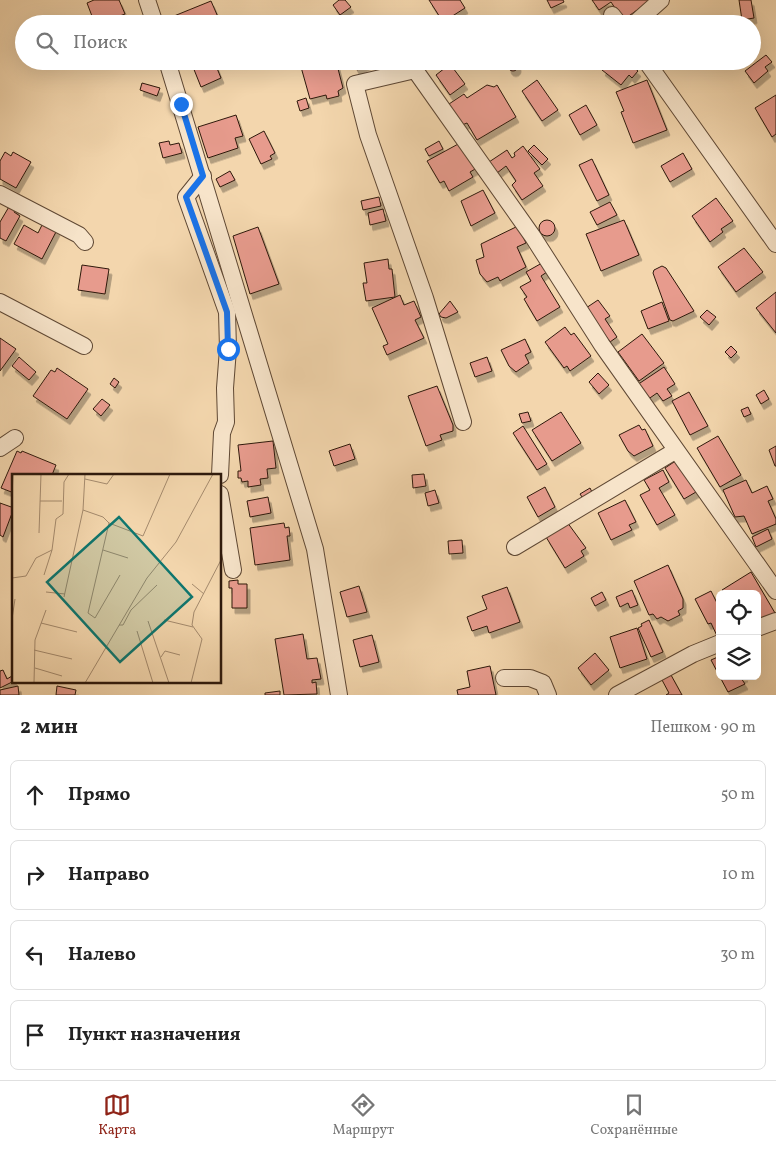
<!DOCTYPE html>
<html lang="ru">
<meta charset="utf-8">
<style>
body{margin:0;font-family:Vollkorn,serif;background:#f6f6f6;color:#222}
.controls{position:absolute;right:15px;bottom:15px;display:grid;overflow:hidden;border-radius:8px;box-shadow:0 5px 20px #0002}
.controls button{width:45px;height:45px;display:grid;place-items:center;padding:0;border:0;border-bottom:1px solid #e0e0e0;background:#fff;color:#222;font:25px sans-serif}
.stop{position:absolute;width:15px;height:15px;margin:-11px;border:4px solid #1a73e8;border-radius:50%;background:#fff}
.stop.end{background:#1a73e8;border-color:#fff;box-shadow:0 1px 5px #0008}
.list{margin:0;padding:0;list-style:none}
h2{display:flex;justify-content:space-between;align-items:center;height:65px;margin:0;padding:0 20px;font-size:21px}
h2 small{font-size:16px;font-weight:400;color:#767676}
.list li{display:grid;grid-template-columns:32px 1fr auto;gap:15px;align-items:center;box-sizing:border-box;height:70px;margin:0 10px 10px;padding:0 10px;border:1px solid #e0e0e0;border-radius:8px}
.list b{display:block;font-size:19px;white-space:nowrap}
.list em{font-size:16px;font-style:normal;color:#767676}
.icon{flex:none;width:28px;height:28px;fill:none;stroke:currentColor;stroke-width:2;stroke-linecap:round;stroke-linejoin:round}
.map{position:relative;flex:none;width:776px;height:695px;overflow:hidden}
.search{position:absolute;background:#fff;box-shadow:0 5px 20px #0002;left:15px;right:15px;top:15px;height:55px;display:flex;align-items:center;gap:12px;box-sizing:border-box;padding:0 18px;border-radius:28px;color:#767676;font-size:19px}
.sheet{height:385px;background:#fff}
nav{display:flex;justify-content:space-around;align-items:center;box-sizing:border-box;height:70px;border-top:1px solid #e0e0e0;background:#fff;font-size:14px;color:#767676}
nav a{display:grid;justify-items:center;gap:2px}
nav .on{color:#8f2418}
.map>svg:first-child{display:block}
</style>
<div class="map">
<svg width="776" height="695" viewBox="0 0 776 695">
<defs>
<filter id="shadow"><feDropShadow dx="3" dy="5.5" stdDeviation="0" flood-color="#0004"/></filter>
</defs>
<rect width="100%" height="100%" fill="#f3d6ad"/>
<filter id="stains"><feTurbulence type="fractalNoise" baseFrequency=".004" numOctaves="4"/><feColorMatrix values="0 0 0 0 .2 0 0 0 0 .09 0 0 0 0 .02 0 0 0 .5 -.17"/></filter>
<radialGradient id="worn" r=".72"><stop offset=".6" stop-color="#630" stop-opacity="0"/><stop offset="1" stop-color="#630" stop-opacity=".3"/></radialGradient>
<g fill="#e79b8d" stroke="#2e190c" filter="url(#shadow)">
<path d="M94,0h25l6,14 -8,3 3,7h-25l-8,-21z"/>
<path d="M339,0h6l6,7 -11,8 -7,-10z"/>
<path d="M429,0h31l5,8 -22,14z"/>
<path d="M547,0h16l1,2 -13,6z"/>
<path d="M592,0h57l1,1 -27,19 -12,-18 -12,8z"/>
<path d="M739,0h12l3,18 -12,2z"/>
<path d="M211,1l7,16 -9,4 1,3h-32l-4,-8z"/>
<path d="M766,55l6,7 -7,5 3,4 -14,12 -9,-12z"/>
<circle cx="513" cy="66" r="5"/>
<path d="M207,61h7l7,17 -20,9 -8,-20z"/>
<path d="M321,61h15l7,27 -5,3 1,5 -12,3 -1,-4 -16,4 -9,-32z"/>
<path d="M352,61h21l-16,9z"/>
<path d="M609,61h17l12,10 -6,7 -3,-3 -8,10 -19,-15z"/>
<path d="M450,64l15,20 -15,11 -14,-20z"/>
<path d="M537,80l21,30 -16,11 -20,-30z"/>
<path d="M647,80l20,50 -34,13 -12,-31 3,-1 -8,-19z"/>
<path d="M142,83l18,5 -3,8 -17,-6z"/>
<path d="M487,85l7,2 3,-2 19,32 -39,23 -10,-17 -5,2 -13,-21 15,-10 3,4z"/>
<path d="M776,95v39l-4,3 -17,-29z"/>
<path d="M306,98l3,10 -9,3 -3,-10z"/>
<path d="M586,105l11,20 -17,10 -11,-20z"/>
<path d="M236,115l7,21 -8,2 3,10 -30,10 -10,-31z"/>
<path d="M264,131l11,22 -5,3 2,3 -11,5 -12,-25z"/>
<path d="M169,141l1,4 9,-2 3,10 -19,5 -4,-15z"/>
<path d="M439,141l4,8 -14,7 -4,-7z"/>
<path d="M460,143l17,25 -7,4 3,5 -24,14 -5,-10 -4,2 -13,-22z"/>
<path d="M534,145l14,14 -6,6 -14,-14z"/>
<path d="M523,146l17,23 -6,4 9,13 -21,14 -10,-15 4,-4 -10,-15 -9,7 -8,-11 18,-12 5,8 3,-2 -1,-3z"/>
<path d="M5,152l6,4 2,-4 18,10 -15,26 -16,-9v-18z"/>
<path d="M683,153l9,16 -22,13 -9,-16z"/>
<path d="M592,159l17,36 -12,6 -18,-36z"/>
<path d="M230,171l5,9 -15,7 -4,-8z"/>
<path d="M483,190l12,23 -24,13 -10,-25z"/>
<path d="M379,197l2,9 -18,4 -2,-9z"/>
<path d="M716,198l17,23 -12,8 2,3 -13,10 -18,-26z"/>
<path d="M610,202l7,13 -20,10 -7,-13z"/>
<path d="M10,205l6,3 -2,4 6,4 -14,25 -6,-3v-16z"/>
<path d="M383,209l3,12 -16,4 -2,-12z"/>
<path d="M624,220l15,35 -38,16 -15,-37z"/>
<circle cx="547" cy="228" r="8"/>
<path d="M43,223l14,7 -15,29 -28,-15 10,-19 14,8z"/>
<path d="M518,226l8,17 -9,4 9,20 -26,14 -2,-4 -11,5 -7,-8 -4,-14 8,-3 -3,-13z"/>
<path d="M258,227l21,57 -29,10 -17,-58z"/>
<path d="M744,248l19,24 -27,20 -18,-25z"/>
<path d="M388,259l1,10h3l3,28 -29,4 -3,-18h4l-3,-20z"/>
<path d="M542,263l5,9 -6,4 19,31 -23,14 -13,-22 3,-2 -7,-10 11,-6 -5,-9z"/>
<path d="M82,265l27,4 -4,25 -27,-4z"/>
<path d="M662,266l4,2 28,43 -21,10 -3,-1 -17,-47 1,-3z"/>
<path d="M776,292v41l-20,-25z"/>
<path d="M400,295l4,10 10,-4 7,16 -6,3 9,18 -37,17 -4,-9 5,-2 -16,-36z"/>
<path d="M598,300l12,16 -5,3 12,18 -7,5 -24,-34z"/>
<path d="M450,301l8,11 -12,6 -5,-1 -2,-3z"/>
<path d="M662,302l7,19 -21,8 -7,-18z"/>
<path d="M707,310l9,7 -7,8 -9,-8z"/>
<path d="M565,327l6,8 3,-2 17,23 -21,15 -3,-5 -3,2 -19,-26z"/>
<path d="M642,334l22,29 -25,18 -21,-29z"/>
<path d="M0,338l16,11 -16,22z"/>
<path d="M525,339l6,13 -6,3 4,8 -13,9 -7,-6 -8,-16z"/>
<path d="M731,346l6,6 -6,6 -6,-6z"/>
<path d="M19,357l17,15 -7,8 -17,-14z"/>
<path d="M487,357l5,14 -17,6 -5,-14z"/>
<path d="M664,367l11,17 -8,5 5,7 -9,5 -6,-8 -10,7 -10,-15z"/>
<path d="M57,368l31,21 -21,30 -34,-23 18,-26 4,2z"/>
<path d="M598,373l11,12 -10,9 -10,-12z"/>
<path d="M114,378l5,4 -4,6 -5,-4z"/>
<path d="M437,386l16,39v6l-13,4 2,5 -16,6 -18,-50z"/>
<path d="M764,390l5,9 -8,5 -5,-9z"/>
<path d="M689,392l19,34 -18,9 -18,-34z"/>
<path d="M102,399l8,6 -9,11 -8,-7z"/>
<path d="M748,407l3,7 -7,3 -3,-7z"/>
<path d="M528,412l3,9 -9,2 -3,-9z"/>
<path d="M561,412l20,31 -29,18 -20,-31z"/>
<path d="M639,425l3,5 3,-1 8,17 -19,10 -6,-5 -9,-16z"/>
<path d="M523,426l24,38 -10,6 -24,-37z"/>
<path d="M718,436l23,39 -21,12 -23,-39z"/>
<path d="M273,441l3,27 -9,1 1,9 -8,1 1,6 -13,2v-6l-6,1 -1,-4h-3v-7h3l-3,-26z"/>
<path d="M350,444l5,15 -21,7 -5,-15z"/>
<path d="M776,446v20h-1l-6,-16z"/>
<path d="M17,451l4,2 1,-2 34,14 -4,10h-38v18l-13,-5z"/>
<path d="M677,460l19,32 -12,7 -19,-31z"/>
<path d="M663,470l6,12 -10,6 16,27 -18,10 -17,-30 10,-5 -6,-10z"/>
<path d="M424,474l2,12 -13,2 -1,-13z"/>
<path d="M746,480l6,13 15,-7 6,13 -5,2 8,18v5l-24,10 -8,-18 -9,1 -12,-27z"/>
<path d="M545,487l10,20 -17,10 -11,-20z"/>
<path d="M590,488l3,6 -9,6 -4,-6z"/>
<path d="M435,490l4,13 -11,3 -3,-13z"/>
<path d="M268,497l3,16 -21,4 -3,-16z"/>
<path d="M625,500l11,22 -7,3 3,5 -21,10 -13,-27z"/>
<path d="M0,503l14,5 -11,29 -3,-2z"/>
<path d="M567,522l19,26 -5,3 3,5 -19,12 -19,-31z"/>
<path d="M284,523l1,5 4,-1 1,9h-3l3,24 -35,5 -5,-37z"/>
<path d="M768,529l4,10 -16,8 -4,-10z"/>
<path d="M462,540l1,13 -14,1 -1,-13z"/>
<path d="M668,565l15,34v9l-5,3 2,4 -12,6 -7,-4 -4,2 -4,-5 -4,1 -15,-34z"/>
<path d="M751,572l24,41 -18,11v-30h-32l-3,-4z"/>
<path d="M238,580v4h9v24h-15v-20h-3v-7z"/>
<path d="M359,586l8,26 -20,5 -7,-25z"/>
<path d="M507,587l13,35 -31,11 -2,-7 -15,5 -5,-14 20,-8 -5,-13z"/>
<path d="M632,590l6,15 -8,3 -2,-5 -8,4 -4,-10z"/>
<path d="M711,591l9,18 -2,29 -7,-15 -3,1 -13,-25z"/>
<path d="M602,592l4,8 -11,6 -4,-8z"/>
<path d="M649,620l14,32 -12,5 -13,-29 4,-2 -1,-2z"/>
<path d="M637,628l10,31 -27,9 -10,-31z"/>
<path d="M303,634l4,25 10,-1 4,21 -9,1v3l4,-1 1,12 -33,1 -9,-56z"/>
<path d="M372,635l7,27 -19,5 -7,-27z"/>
<path d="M595,653l14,17 -18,15 -13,-17z"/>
<path d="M720,656v20h25l-4,2 4,6 -17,8 -17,-32z"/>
<path d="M490,666l6,29h-38l-1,-5 13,-3 -3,-16z"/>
<path d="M3,670l4,9 5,-3 2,5 -14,7v-17z"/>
<path d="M671,675l11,20h-16l3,-2 -7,-13z"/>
<path d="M18,686l1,9h-19v-5z"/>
<path d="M57,686l19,4 -1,5h-19z"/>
<path d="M280,691v4h-15v-2z"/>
</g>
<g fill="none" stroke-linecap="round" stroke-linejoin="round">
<g stroke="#5f4834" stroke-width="18">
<g id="street">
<path d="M147,0l8,24"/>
<path d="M612,15l7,9"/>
<path d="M634,24l27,-24"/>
<path d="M167,61l148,488 24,146"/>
<path d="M646,61l130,183"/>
<path d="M203,176l-17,21 41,115 1,37 -3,39 1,34 -4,11 -2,42"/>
<path d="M0,194l79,41 6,7"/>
<path d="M0,302l84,44"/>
<path d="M463,422l-38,-124 -57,-163 -13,-51 60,-14 118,167 69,108 174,246"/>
<path d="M0,448l15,-10"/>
<path d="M220,494l13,76"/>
<path d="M515,547l160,-96"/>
<path d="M757,628l19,-7"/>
<path d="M504,678h26l13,5 5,12"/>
<path d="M617,695l76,-41 27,-11"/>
</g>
</g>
<use href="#street" stroke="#f7e4ca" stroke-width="16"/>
</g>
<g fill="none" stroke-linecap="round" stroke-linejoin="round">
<path stroke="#1a73e8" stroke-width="6" d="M181,104l22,72 -17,21 41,115 1,37"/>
</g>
<g transform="translate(12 474)">
<rect width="209" height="209" fill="#f3d6ad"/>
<path fill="none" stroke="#a48a6d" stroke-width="1" d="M73,5l22,5 7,-10M0,23l1,-23M28,27h22M71,36l20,7 6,6 -21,90 7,5 25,-43M97,49l34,13 27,-62M27,59l2,-59M91,76l25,8M32,101l8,-25M0,104l14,-2 10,-18 16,-8 4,-31 7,-5 1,-32 5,-8M180,110l12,10M34,118l19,2M52,123l19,-87 2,-36M0,145l3,-20M152,146l29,7M136,147l21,62M29,149l36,9M107,151h4l8,-15 26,-25M125,157l16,52M0,172v23M22,176l38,9M149,183l4,-6 15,4M23,194l27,8M22,209l1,-43 11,-30M73,209l62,-105 29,-36 37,-68M179,209l11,-44 -10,-14 2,-13 27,-52"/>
<path fill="#0f766e" fill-opacity="0.15" stroke="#0f766e" stroke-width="2.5" d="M107,43l73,80 -72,65 -73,-80z"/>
<rect width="209" height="209" fill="none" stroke="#2e190c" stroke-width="2.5"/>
</g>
<rect width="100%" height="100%" filter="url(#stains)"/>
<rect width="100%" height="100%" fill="url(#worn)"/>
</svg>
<div class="controls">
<button><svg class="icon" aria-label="locate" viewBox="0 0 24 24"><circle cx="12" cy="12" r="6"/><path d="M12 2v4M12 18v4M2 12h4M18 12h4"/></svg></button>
<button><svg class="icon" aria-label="layers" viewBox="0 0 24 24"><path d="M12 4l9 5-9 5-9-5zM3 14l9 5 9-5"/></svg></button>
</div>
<div class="stop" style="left:228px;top:349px"></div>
<div class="stop end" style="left:181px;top:104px"></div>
<div class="search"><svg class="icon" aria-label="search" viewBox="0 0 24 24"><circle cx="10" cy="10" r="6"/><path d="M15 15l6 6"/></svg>Поиск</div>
</div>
<section class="sheet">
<h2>2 мин<small>Пешком · 90 m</small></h2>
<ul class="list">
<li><svg class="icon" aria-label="ahead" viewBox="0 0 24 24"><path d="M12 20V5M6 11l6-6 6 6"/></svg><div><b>Прямо</b></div><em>50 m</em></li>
<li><svg class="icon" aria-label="right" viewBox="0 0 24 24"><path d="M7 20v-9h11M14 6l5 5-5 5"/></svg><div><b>Направо</b></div><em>10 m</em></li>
<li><svg class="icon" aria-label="left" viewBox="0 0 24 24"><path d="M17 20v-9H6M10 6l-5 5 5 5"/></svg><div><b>Налево</b></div><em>30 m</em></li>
<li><svg class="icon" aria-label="arrive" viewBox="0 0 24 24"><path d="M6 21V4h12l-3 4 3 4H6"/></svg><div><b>Пункт назначения</b></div></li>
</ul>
</section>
<nav>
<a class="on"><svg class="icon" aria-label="map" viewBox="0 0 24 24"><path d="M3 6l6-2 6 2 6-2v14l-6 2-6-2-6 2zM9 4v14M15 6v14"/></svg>Карта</a>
<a><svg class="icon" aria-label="directions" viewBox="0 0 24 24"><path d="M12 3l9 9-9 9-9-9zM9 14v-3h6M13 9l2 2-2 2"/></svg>Маршрут</a>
<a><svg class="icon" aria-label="saved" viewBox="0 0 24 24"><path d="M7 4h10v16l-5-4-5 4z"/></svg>Сохранённые</a>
</nav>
